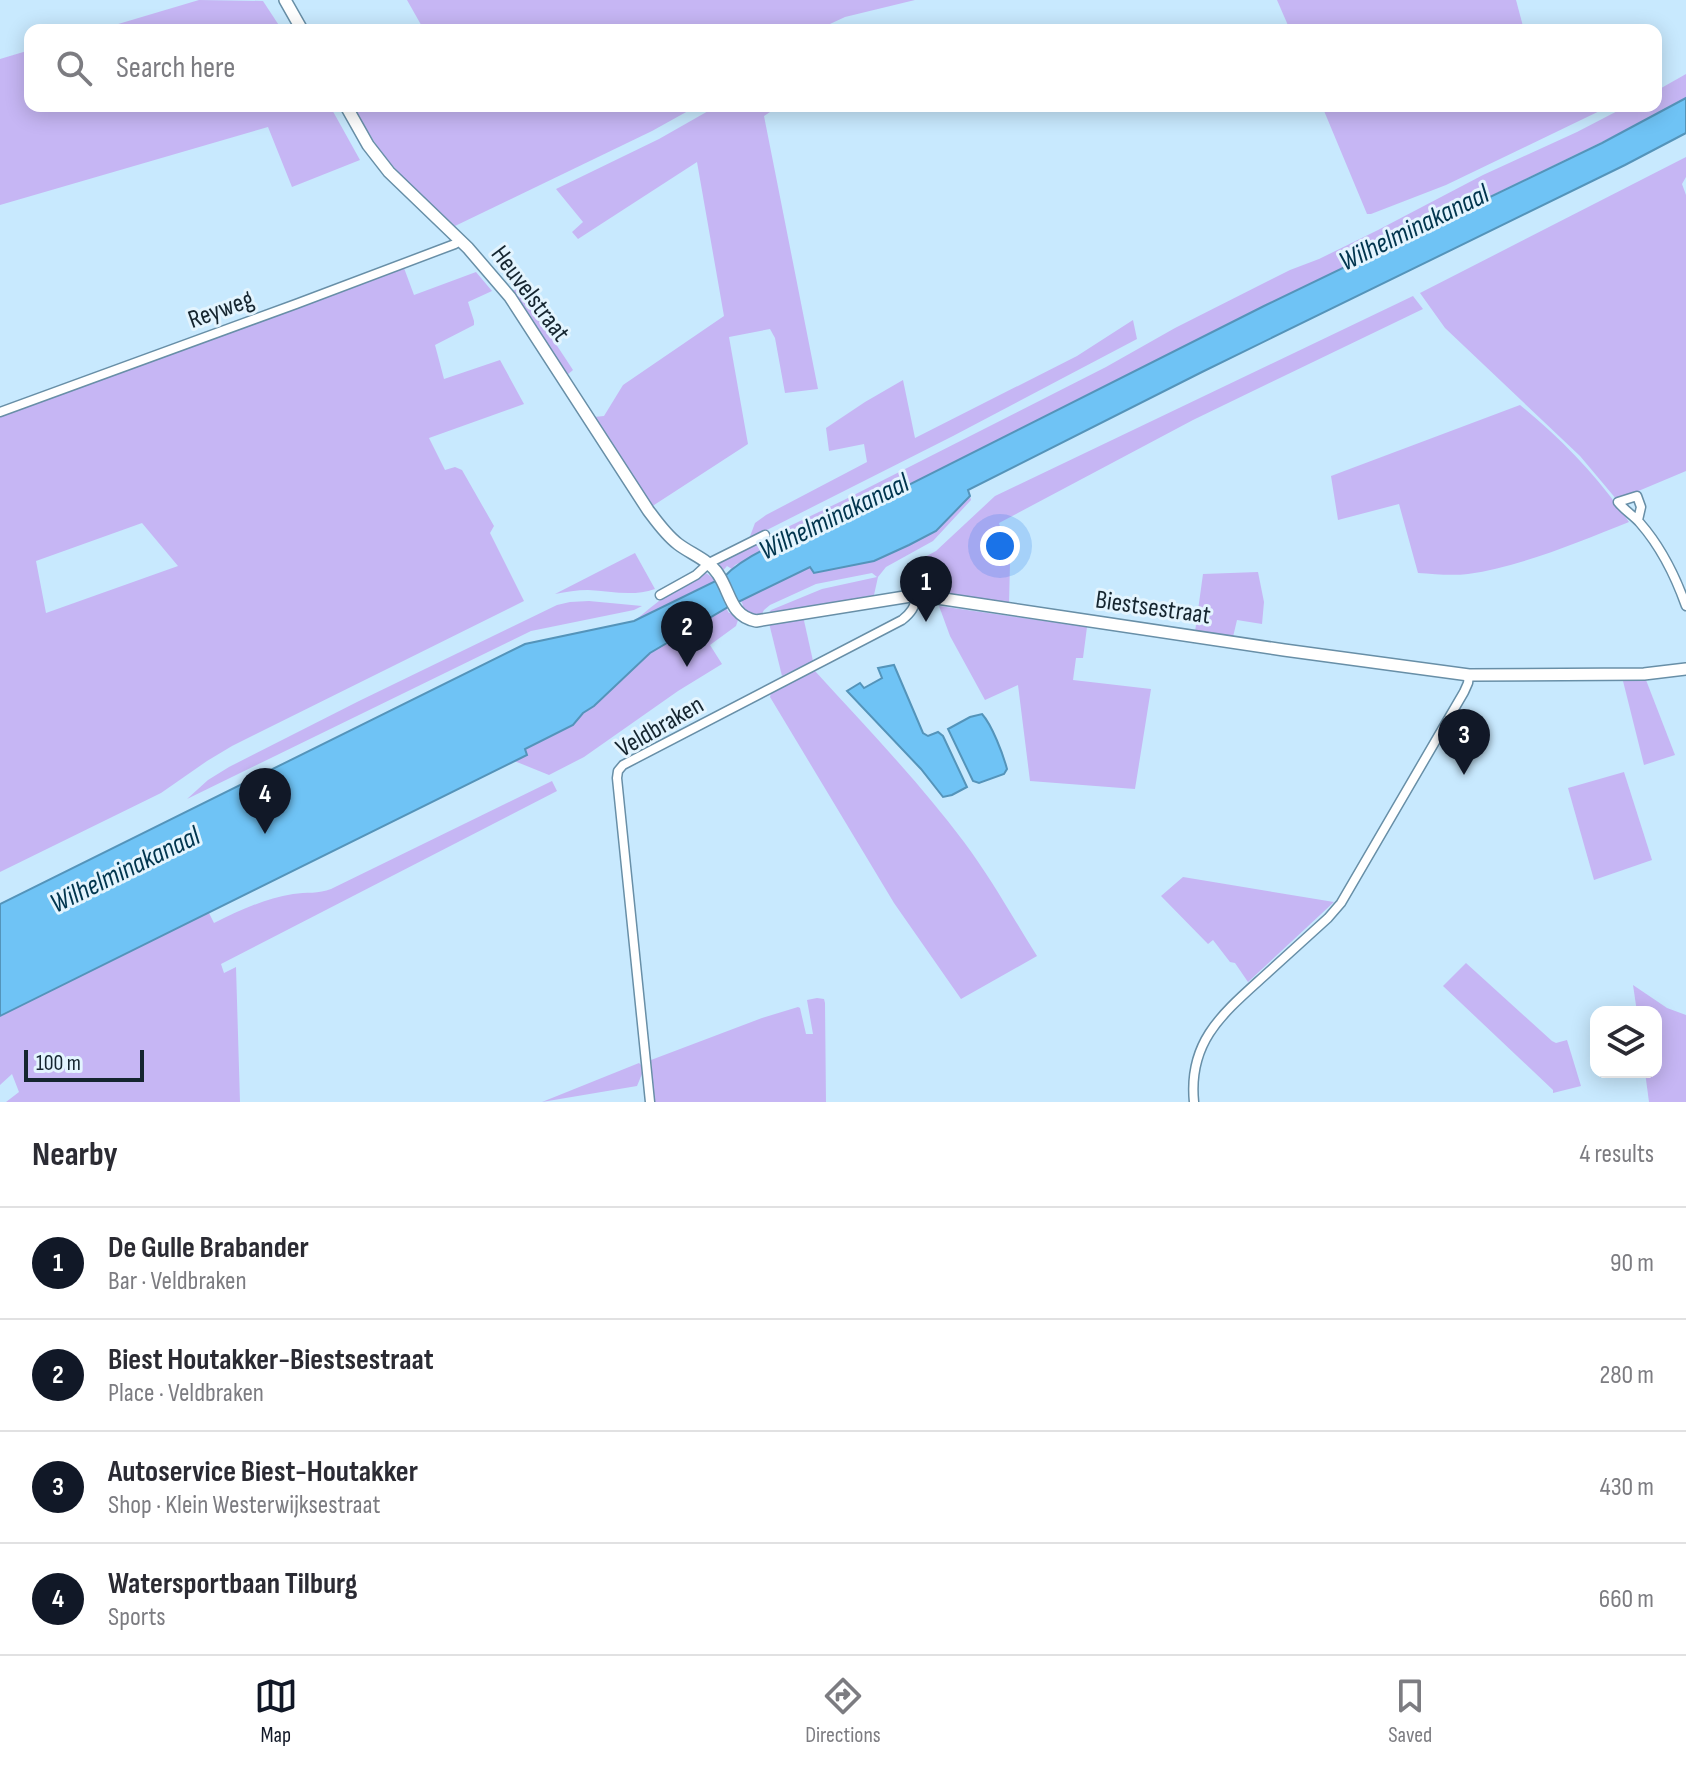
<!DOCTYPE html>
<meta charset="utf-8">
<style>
body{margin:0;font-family:"Sofia Sans Condensed",sans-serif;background:#f7f7f7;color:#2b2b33}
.controls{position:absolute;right:24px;bottom:24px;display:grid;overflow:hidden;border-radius:16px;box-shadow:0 4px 20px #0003}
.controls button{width:72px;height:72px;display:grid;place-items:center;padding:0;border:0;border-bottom:2px solid #e1e1e2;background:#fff;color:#2b2b33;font:40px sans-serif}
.scale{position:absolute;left:24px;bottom:20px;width:120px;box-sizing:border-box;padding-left:8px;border:4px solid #15252f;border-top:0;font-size:22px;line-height:28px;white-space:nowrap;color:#15252f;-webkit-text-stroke:6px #e3f4fe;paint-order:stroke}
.you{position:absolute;left:1000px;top:546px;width:28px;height:28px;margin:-20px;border:6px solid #fff;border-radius:50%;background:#1a73e8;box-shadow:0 0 0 12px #1a73e833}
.badge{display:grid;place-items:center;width:52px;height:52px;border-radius:50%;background:#111827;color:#fff;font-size:26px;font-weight:700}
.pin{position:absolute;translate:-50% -66px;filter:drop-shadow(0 2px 4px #0008)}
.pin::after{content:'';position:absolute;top:42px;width:28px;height:24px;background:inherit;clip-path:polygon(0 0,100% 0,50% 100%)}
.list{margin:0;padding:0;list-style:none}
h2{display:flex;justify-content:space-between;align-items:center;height:104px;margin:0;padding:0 32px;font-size:34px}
h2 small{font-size:26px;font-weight:400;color:#7c7c81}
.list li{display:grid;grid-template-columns:52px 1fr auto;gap:24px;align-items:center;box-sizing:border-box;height:112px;padding:0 32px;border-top:2px solid #e1e1e2}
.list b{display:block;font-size:30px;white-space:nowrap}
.list p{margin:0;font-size:26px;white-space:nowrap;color:#7c7c81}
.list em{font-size:26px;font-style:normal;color:#7c7c81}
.icon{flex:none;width:44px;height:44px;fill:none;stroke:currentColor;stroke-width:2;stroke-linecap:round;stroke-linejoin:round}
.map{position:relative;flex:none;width:1686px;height:1102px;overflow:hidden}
.search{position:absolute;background:#fff;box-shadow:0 4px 20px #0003;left:24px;right:24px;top:24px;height:88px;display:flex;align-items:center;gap:20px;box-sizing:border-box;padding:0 28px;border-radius:16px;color:#7c7c81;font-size:30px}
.sheet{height:552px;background:#fff}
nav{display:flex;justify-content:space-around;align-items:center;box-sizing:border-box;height:112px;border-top:2px solid #e1e1e2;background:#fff;font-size:22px;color:#7c7c81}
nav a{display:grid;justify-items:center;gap:4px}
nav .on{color:#111827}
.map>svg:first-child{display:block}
</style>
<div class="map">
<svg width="1686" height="1102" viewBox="0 0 1686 1102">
<rect width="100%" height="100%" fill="#c8e9fe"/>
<g fill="#c6b6f4" fill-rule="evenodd">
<path d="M199,0l64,1 19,29h-184z"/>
<path d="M407,0h508l-70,17 -28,13h-393z"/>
<path d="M1277,0h239l8,30h-234z"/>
<path d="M30,50v56h300l30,54 -68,27 -24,-60 -268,78v-146z"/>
<path d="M1686,74v24l-37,21 -385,187 -425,214 -32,9 -72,36 -3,4 -5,-3 -6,7 -2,-4 1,-7 9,-7 115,-55 262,-133 69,-39 115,-58 29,-11 59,-29 105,-55 94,-43 50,-26h29v-15z"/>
<path d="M352,106h345l-45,25 -197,95 -41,-37 -32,-35z"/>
<path d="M717,106h62l-15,10 54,273 -33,4 -10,-55 -5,-9 -41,8 19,107 -97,63 -57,-90 10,-1 19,-31 101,-69 -27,-154 -119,77 -6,-7 11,-10 -27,-33 103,-50z"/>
<path d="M1322,106h224l2,6 13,-6h49l-164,79 -75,29h-4z"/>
<path d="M1686,157v20l-4,7 4,11v276l-69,29 -37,-44 -135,-128 -25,-35z"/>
<path d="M404,268l10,27 62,-23 16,19 -24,11 6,19v4l-39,20 9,34 56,-19 24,44 -95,34 16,32 10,-3 7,3 32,56 -4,7 34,68 -292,145 -25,15 -46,32 -161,79v-456zM142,523l36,43 -132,47 -10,-52z"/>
<path d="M517,289l4,2 52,79 -6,5 -55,-84z"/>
<path d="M1413,296l10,13 -230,111 -194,103 11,40 -1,41 -81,-11 -7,-34 15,-8 59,-55z"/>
<path d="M1133,320l4,19 -184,97 -204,103 6,-16 11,-8 101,-53 -3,-18 -35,7 -3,-23 39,-26 38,-22 12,58 162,-82z"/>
<path d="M1520,405c42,34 78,72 109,117 -50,20 -107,44 -161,52 -16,2 -34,0 -50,-1l-19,-69 -61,16 -7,-44z"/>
<path d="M970,496l1,4 -38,41 -47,26 -8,10 -4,18 -106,19 3,-4 51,-21 55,-12 -5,-4 -56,11 -46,21 -6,5 -4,7h-8l-13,-9 4,-3 -2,-4 69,-35 4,7 60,-12 35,-16 27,-14z"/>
<path d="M635,553l20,36c-23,8 -44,2 -67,1 -11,0 -22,2 -33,4z"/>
<path d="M1258,572l6,30 -2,22 -25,-4 -4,17 -38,-5 8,-58z"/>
<path d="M706,573l11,8 -83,40c22,-17 45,-39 72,-48z"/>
<path d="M589,601l53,5 -8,4 -103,21 -344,168 21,-19 21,-13 130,-66 198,-96 13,-3z"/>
<path d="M939,606l148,21 -4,31h-7l-3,22 78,9 -16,100 -105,-8 -12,-96 -33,15 -35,-64z"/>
<path d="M726,608l3,5 4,-1 5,8 -2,6 -26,19 12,19 -44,27 -94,66 -35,18 -42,-17 66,-33 10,-12 11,-7 56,-54z"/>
<path d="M803,616l10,45 -31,15 -13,-53z"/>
<path d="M815,671c51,56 104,111 149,171 27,36 49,76 73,114l-76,43 -67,-96 -124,-206 1,-4z"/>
<path d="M1646,680l29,75 -31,10 -21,-84z"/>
<path d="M1624,772l28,88 -58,20 -26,-92z"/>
<path d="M552,781l5,10 -336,173 3,9 12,-6 4,135h-234l13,-10 -7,-18 -12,11v-72l208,-102 6,12c26,-13 50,-24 79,-29 13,-2 26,0 38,-5z"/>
<path d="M1183,877l151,25 -86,80 -13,-19 -5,-1 -17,-22 -5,4 -47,-48z"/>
<path d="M1466,963l86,78 4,2 11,-3 14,46 -28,7v-3l-110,-104z"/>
<path d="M1633,985l34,23 19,7v87h-37l-4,-30h11v-60h-19z"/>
<path d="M817,998l7,1 1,4 1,99h-172l-3,-42 111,-42 36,-11 2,1 6,26h7l-6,-34z"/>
<path d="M639,1063l2,2 1,9 -5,12 -95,16z"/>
</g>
<g fill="#6fc3f5" stroke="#5494ba" stroke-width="2">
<path d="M1686,98v35l-61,32 -423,207 -234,118 2,6 -34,35 -27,14 -35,16 -60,12 -4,-6 -80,39 -80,47 -56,53 -11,7 -10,12 -48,24 2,6 -527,261v-112l525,-260 109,-23 90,-44c23,-25 82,-47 115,-57l425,-214 338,-163z"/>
<path d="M894,665l29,68 5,3 10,-4 5,4 24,51 -15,8 -9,2 -22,-28 -74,-78 13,-8 4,5 18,-10 -4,-10z"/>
<path d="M982,714c10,11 21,40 25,55l-3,5 -25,9 -6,-2 -25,-52 22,-12z"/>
</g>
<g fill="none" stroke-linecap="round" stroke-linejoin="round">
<g stroke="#688fa7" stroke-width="11">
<g id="street">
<path d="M0,412l296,-108 159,-60"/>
<path d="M1638,520l3,-13 -4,-11 -19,6c7,9 15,13 22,21 21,24 35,52 46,83"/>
<path d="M660,595l36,-20 13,-12 56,-28"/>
<path d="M650,1102l-33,-324 1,-7 5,-6 279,-145c9,-7 13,-13 15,-25"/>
<path d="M1194,1102c-6,-60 28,-88 69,-125 22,-20 43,-39 65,-59l13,-15 123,-211 4,-9 1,-8"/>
</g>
</g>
<g stroke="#688fa7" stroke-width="14">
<g id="secondary">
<path d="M285,0l17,30"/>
<path d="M346,106l22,39 21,27 79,76 42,49 138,213c9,12 18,25 30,34 13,10 31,16 40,30 13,19 12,42 38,47l161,-26 367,55 185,25 175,-1 42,-5"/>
</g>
</g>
<use href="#street" stroke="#fff" stroke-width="8"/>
<use href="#secondary" stroke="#fff" stroke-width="11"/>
</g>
<g text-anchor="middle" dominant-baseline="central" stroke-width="6" stroke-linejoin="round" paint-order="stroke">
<g font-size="26" fill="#15252f" stroke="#e3f4fe">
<text transform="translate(530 294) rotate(53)">Heuvelstraat</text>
<text transform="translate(221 310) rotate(-20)">Reyweg</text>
<text transform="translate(1153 608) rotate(8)">Biestsestraat</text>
<text transform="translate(660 727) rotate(-30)">Veldbraken</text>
</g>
<g font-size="28" font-style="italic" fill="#01354e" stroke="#e3f4fe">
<text transform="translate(1414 228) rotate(-26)">Wilhelminakanaal</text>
<text transform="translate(834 517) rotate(-26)">Wilhelminakanaal</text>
<text transform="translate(125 870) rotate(-26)">Wilhelminakanaal</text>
</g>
</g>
</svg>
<div class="controls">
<button><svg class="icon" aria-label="layers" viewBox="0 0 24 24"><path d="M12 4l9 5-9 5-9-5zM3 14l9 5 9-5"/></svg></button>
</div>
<div class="scale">100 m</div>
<div class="you"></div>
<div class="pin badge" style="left:926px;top:622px">1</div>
<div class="pin badge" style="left:687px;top:667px">2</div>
<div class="pin badge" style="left:1464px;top:775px">3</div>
<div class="pin badge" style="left:265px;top:834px">4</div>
<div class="search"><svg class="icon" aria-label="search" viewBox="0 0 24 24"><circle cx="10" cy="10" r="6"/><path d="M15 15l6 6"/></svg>Search here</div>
</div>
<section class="sheet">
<h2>Nearby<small>4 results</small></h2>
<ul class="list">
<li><span class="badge">1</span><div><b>De Gulle Brabander</b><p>Bar · Veldbraken</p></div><em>90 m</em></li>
<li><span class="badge">2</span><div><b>Biest Houtakker-Biestsestraat</b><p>Place · Veldbraken</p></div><em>280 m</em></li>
<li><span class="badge">3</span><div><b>Autoservice Biest-Houtakker</b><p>Shop · Klein Westerwijksestraat</p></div><em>430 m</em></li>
<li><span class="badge">4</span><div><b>Watersportbaan Tilburg</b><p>Sports</p></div><em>660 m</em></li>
</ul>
</section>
<nav>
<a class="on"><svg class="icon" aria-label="map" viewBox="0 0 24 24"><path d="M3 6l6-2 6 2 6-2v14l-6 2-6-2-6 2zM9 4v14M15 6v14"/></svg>Map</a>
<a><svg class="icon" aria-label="directions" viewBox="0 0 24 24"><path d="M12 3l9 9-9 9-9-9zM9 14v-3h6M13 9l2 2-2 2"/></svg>Directions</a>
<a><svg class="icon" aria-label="saved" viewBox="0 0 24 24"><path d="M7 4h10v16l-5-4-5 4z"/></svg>Saved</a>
</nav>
